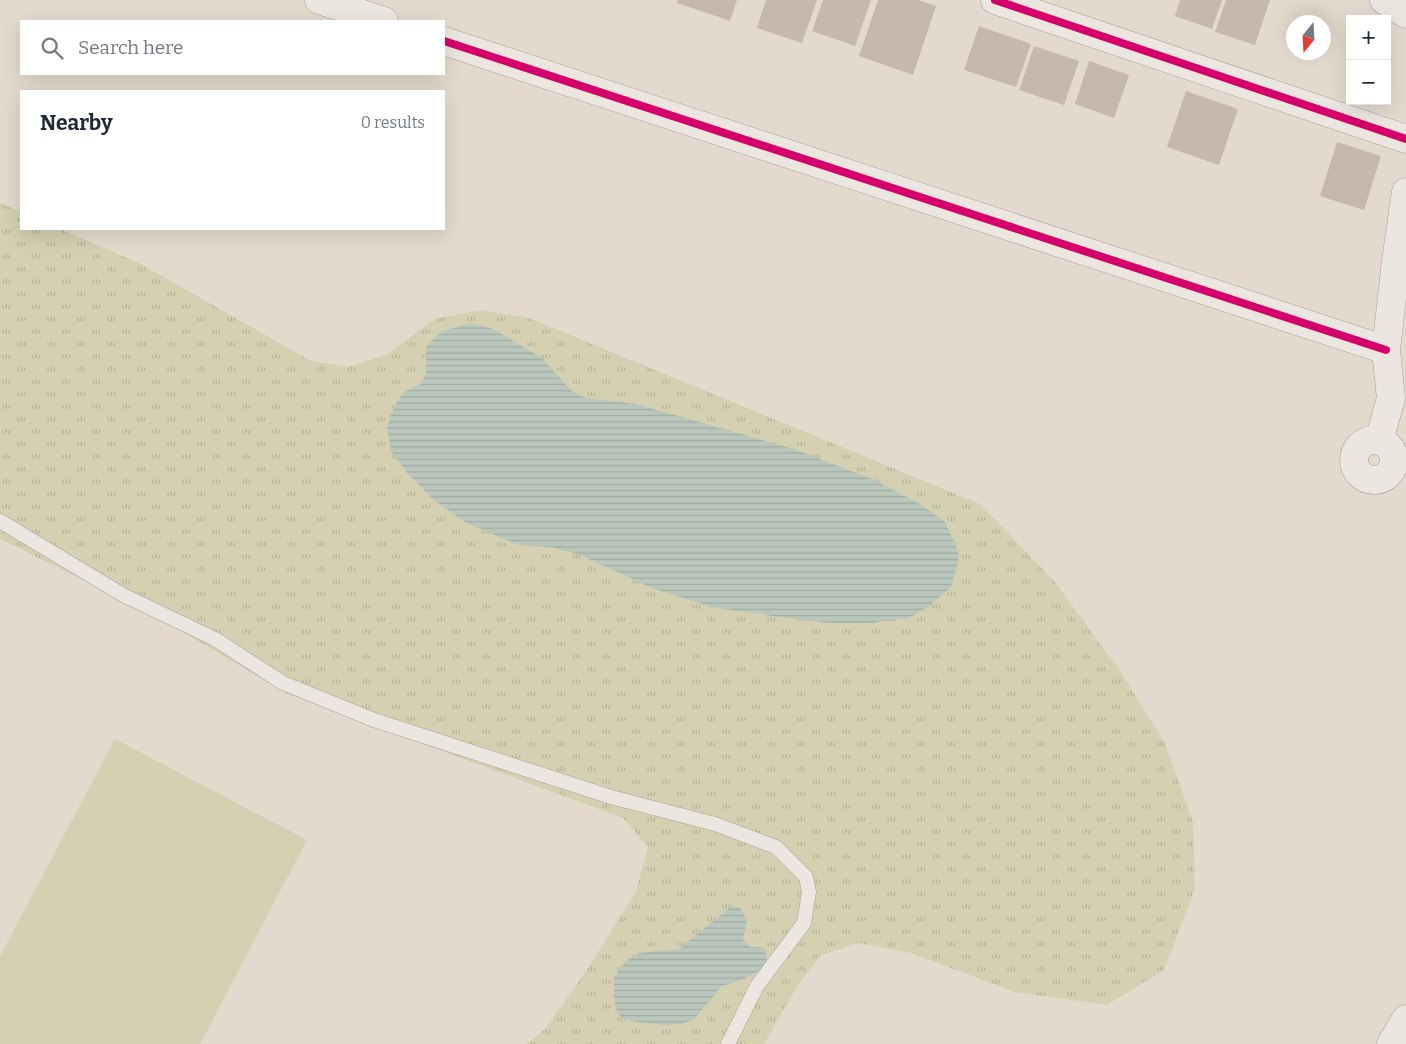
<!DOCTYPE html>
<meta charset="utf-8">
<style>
body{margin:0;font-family:Bitter,serif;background:#f2f2f3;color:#1f2937}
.controls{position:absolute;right:15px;top:15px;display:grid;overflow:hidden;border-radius:0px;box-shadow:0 5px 20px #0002}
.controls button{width:45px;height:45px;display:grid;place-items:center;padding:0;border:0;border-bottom:1px solid #e0e1e3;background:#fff;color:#1f2937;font:25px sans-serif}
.compass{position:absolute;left:1286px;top:15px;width:45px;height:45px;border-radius:50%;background:#fff;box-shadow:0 5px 20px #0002;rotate:198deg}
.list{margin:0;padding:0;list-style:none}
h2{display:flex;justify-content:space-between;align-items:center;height:65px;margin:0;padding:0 20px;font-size:21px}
h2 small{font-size:16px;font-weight:400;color:#747a83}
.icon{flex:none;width:28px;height:28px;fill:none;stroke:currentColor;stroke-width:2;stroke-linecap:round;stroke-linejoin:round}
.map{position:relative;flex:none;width:1406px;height:1044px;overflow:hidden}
.search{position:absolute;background:#fff;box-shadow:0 5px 20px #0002;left:20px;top:20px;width:425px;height:55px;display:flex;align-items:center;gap:12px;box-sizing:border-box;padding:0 18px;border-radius:0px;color:#747a83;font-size:19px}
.panel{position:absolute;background:#fff;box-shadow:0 5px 20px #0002;left:20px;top:90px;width:425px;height:140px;border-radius:0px}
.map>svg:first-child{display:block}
</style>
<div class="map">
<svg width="1406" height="1044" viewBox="0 0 1406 1044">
<defs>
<pattern id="grass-tufts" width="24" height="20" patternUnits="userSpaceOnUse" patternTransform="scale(1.25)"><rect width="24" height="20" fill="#d4d0b1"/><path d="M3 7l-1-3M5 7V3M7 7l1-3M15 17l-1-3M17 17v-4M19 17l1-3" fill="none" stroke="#b7b398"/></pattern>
<pattern id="water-rules" width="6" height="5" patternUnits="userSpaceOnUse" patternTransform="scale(1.25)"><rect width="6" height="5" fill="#b9c7bc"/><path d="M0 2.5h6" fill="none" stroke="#a0aba1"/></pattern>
</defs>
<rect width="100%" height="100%" fill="#e3dacd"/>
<path fill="url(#grass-tufts)" d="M0,203l21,9v17h39l81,35 170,97 37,6 38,-12 48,-36 46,-9 49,8 451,186 74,77 62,84 49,78 28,79 2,67 -31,81 -57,35 -92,-13 -104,-39 -52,-10 -38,12 -23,30 -34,59h-237l19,-16 40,-57 50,-79 12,-45 -25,-29 -335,-124 -134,-79 -154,-76z"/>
<path fill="#d4d0b1" d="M115,739l192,101 -107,204h-200v-88z"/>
<g fill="url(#water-rules)">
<path d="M471,323l22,6 49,29 30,33 14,7 50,6 158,45 78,30 50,26 23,17 11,24 3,11 -8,30 -23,20 -19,11 -40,5h-41l-63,-8 -53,-8 -60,-19 -74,-34 -29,-7 -31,-2 -53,-23 -31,-22 -27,-27 -16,-22 -4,-24 7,-20 9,-14 17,-9 6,-10v-27l16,-16z"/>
<path d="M732,906l8,2 7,12 -4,20 7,7h10l6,4 1,9 -5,9 -18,10 -22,7 -29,34 -13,4 -14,1 -36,-4 -9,-4 -5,-7 -2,-17v-16l12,-16 14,-8 39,-4z"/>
</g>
<g fill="#c6b8ae">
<path d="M678,0h59l-7,21 -53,-18z"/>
<path d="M766,0h51l-15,43 -45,-15z"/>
<path d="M823,0h48l-16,46 -43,-15z"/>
<path d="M878,0h40l18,6 -23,69 -54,-19z"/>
<path d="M1180,0h42l-10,29 -37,-13z"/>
<path d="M1226,0h44l-15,45 -40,-13z"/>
<path d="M979,26l52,18 -15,43 -52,-17z"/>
<path d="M1034,46l45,15 -15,44 -45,-15z"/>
<path d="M1089,61l40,14 -15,43 -39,-14z"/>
<path d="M1186,91l52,18 -19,56 -52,-18z"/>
<path d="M1337,142l44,14 -17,54 -44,-14z"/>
</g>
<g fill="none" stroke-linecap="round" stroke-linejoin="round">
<g stroke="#a8a097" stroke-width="15">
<path id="lane" d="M0,521l123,74 92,44 68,44 91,37 237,77 104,27 61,23 30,30 3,15 -5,31 -47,63 -29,58"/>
</g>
<g stroke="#a8a097" stroke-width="29">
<g id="street">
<path d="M319,0l65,21"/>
<path d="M995,0l411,139"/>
<path d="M1384,0l22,14"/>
<path d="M444,41l942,309"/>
<circle cx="1374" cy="460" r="20"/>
<path d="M1379,441l12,-43 -5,-48 10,-89 10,-69"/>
<path d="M1391,1044l15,-25"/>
</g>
</g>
<use href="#lane" stroke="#ebe6df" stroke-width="14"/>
<use href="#street" stroke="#ebe6df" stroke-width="28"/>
<g stroke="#f3e7d4" stroke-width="11">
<g id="cycleway">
<path d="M995,0l411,139"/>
<path d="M444,41l942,309"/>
</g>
</g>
<use href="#cycleway" stroke="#d6006c" stroke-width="8"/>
</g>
</svg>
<div class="controls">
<button>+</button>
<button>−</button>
</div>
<svg class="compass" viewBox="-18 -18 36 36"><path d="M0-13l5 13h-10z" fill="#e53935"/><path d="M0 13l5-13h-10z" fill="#747a83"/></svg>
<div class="search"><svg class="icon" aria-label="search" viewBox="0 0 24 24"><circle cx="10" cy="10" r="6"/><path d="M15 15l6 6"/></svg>Search here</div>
<section class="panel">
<h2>Nearby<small>0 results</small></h2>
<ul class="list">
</ul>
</section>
</div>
